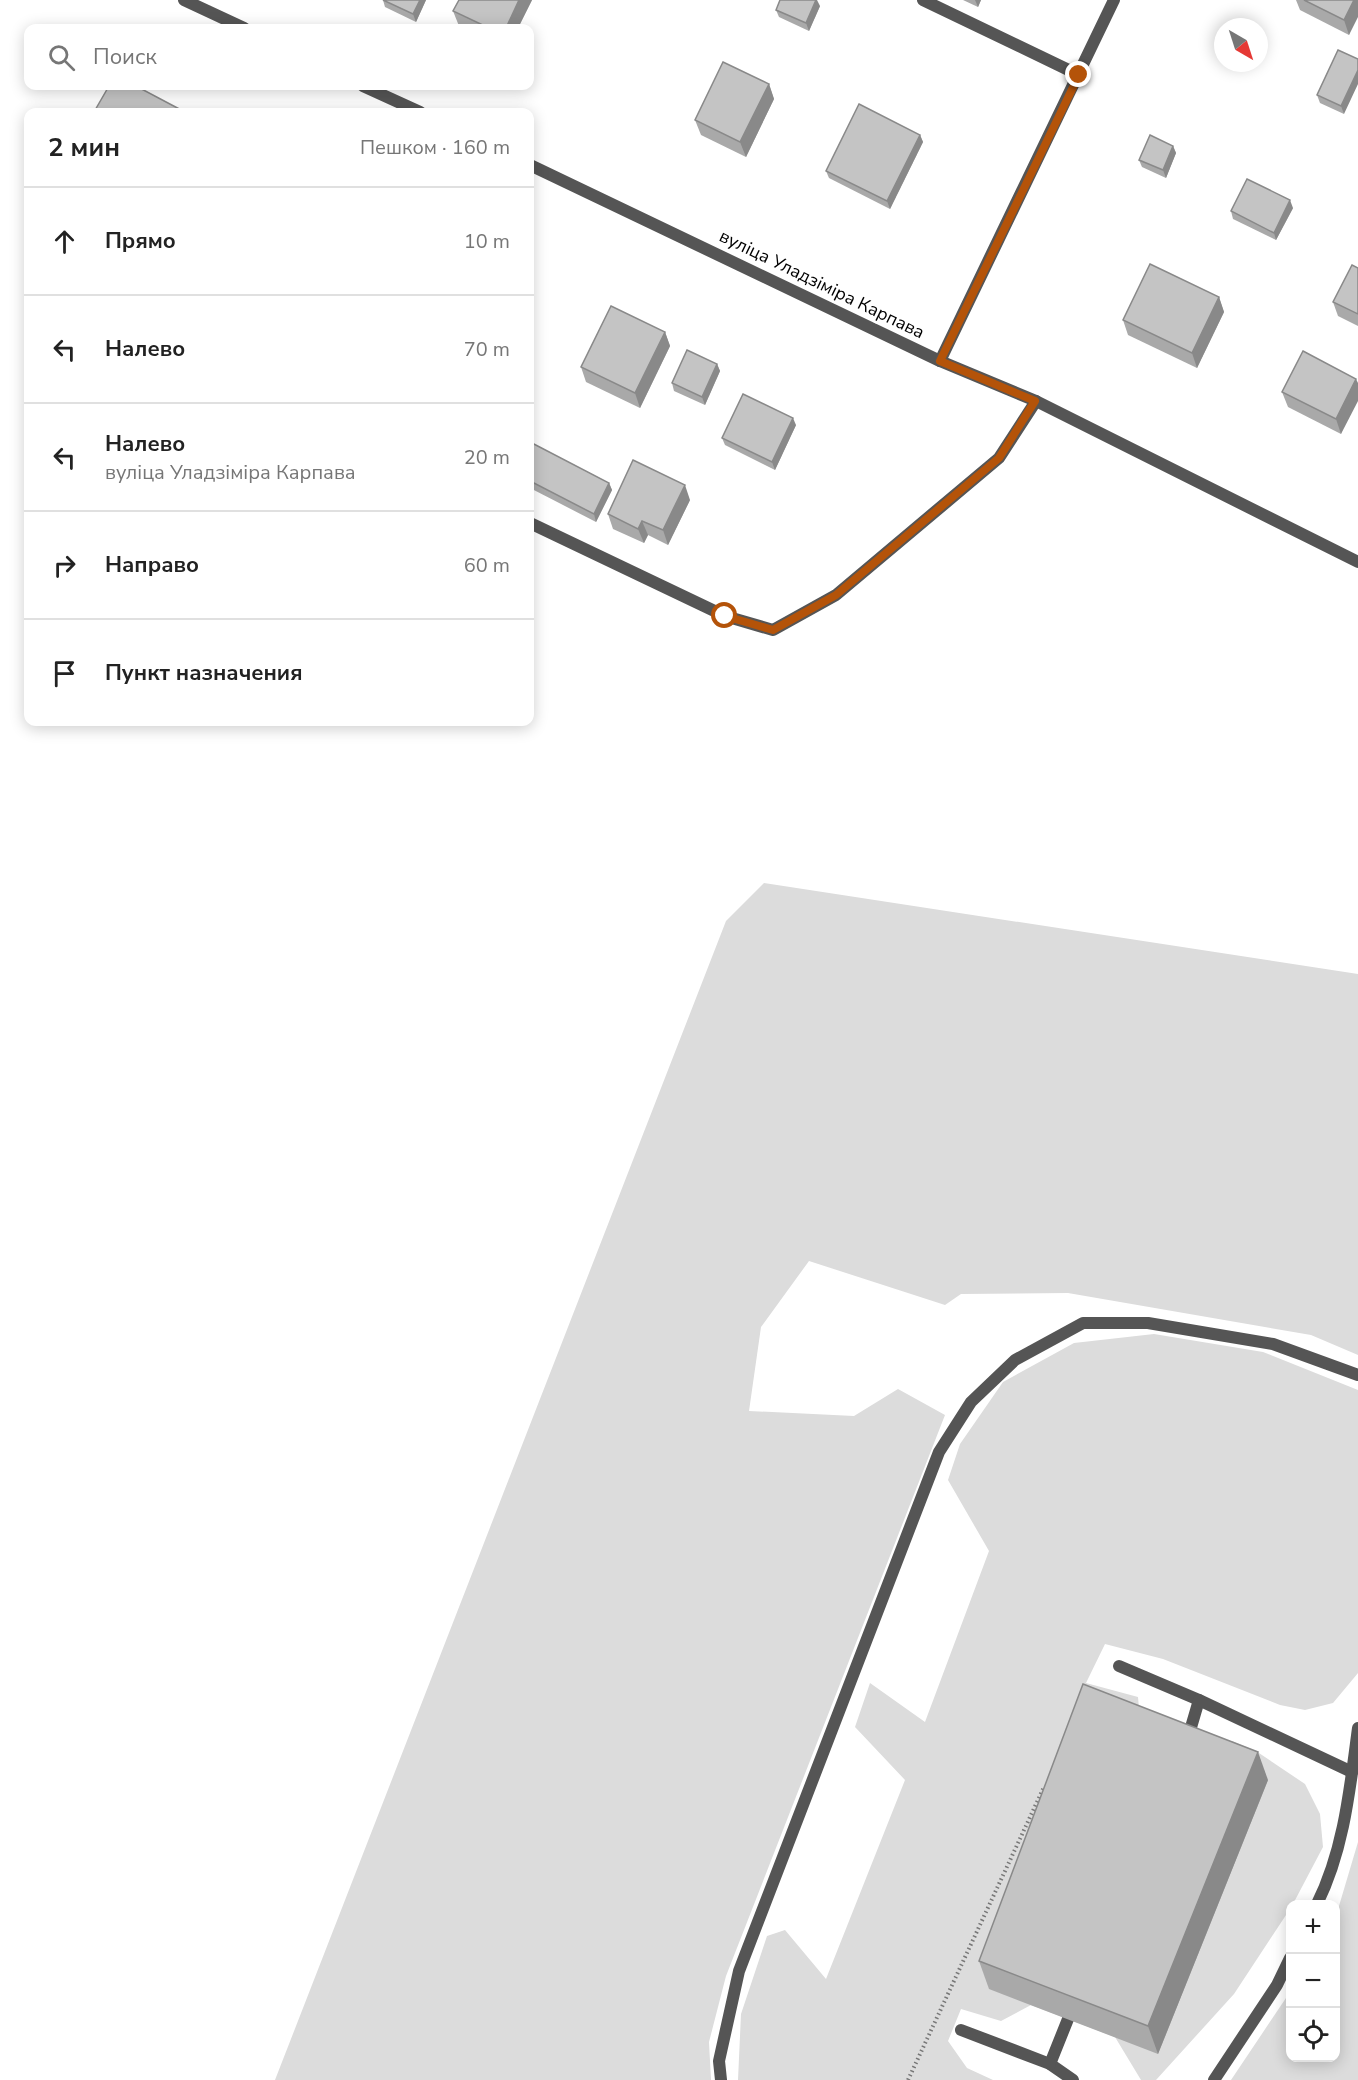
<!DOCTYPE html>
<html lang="ru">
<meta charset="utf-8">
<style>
body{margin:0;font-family:"Nunito Sans",sans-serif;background:#f6f6f6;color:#222}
.controls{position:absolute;right:18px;bottom:18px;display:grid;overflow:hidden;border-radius:12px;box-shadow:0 3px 15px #0003}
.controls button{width:54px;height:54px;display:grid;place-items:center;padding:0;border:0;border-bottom:2px solid #e0e0e0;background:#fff;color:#222;font:30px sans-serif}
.compass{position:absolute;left:1214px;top:18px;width:54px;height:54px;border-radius:50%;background:#fff;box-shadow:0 3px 15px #0003;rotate:141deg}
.stop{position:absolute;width:18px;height:18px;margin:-14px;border:4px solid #b45309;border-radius:50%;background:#fff}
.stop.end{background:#b45309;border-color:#fff;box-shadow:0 2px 6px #0008}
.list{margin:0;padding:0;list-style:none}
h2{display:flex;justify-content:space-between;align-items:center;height:78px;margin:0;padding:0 24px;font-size:26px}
h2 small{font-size:20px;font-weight:400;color:#767676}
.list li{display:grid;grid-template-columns:39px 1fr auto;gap:18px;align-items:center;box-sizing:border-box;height:108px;padding:0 24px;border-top:2px solid #e0e0e0}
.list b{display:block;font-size:22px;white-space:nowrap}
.list p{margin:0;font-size:20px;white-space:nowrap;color:#767676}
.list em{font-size:20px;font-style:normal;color:#767676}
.icon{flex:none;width:33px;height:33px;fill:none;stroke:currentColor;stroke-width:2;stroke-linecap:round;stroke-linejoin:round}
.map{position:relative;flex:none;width:1358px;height:2080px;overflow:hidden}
.search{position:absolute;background:#fff;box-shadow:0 3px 15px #0003;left:24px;top:24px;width:510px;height:66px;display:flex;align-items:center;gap:15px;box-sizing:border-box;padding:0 21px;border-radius:12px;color:#767676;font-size:22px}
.panel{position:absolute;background:#fff;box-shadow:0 3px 15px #0003;left:24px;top:108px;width:510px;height:618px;border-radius:12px}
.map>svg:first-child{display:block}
</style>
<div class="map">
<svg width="1358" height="2080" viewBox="0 0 1358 2080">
<rect width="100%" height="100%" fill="#fff"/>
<g fill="#dcdcdc">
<path d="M764,883l594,91v381l-47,-20 -243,-42 -107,1 -16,11 -136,-44 -48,66 -12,84 105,5 44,-27 47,26 -219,561 -17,66 2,38h-436l451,-1159z"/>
<path d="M1154,1334l109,18 95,38v283l-25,30 -28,7 -25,-5 -117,-46 -58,-15 -19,39 52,14 3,34 64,25 27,-15 24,10 49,33 15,30 3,33 -30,57h-3v5l-56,85 -78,86h-15l-26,-43 -84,-32 -30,16 -40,-12 -13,32 19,27 26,12h-255l3,-66 26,-78 18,-6 41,49 79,-199 -50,-53 15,-44 55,39 64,-171 -41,-71 12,-36 43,-62 71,-39z"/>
<path d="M1358,1842v238h-127l59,-88v66h46v-142z"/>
</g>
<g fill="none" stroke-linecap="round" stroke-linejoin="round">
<path stroke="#777" stroke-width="4" stroke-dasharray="1.5 3" stroke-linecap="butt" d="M908,2080l136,-293"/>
<g stroke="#555" stroke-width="12">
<path d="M923,0l156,75"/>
<path d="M530,523l195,93 48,14 63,-35 163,-137 37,-57"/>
<path d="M1119,1666l80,34"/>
<path d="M1187,1741l12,-41 153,72"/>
<path d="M1317,1904c27,-54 33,-116 41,-176"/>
<path d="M1068,2019l-18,45 23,16"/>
<path d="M961,2030l89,34"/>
<path d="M721,2080l-2,-19 20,-90 200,-519 32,-50 44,-42 68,-37h65l125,21 85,31"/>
<path d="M1214,2080l63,-95 13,-27"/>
</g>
<g stroke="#555" stroke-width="12">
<path d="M184,0l60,28"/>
<path d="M363,86l57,26"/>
<path d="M530,165l410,196 96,40 322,161"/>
<path d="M940,361l174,-361"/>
</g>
</g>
<g fill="#a9a9a9">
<path d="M383,0h43l-10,22 -31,-15z"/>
<path d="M459,0h73l-14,28h-55l-4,-2 -6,-15z"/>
<path d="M963,0h18l-3,7z"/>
<path d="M1296,0h62l-9,35 -49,-25z"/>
<path d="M820,6l-11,25 -30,-14 -3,-7z"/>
<path d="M1338,50l6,64 -24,-11 -3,-8z"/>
<path d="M769,84l5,15 -28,58 -45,-22 -6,-15z"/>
<path d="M920,135l3,7 -33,67 -61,-31 -3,-7z"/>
<path d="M1173,146l3,7 -10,25 -24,-11 -3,-7z"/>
<path d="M1293,208l-17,32 -43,-21 -2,-8z"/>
<path d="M1358,268v58l-20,-10 -5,-14z"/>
<path d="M1219,297l5,15 -27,56 -69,-33 -5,-15z"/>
<path d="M665,332l5,14 -30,62 -54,-26 -5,-15z"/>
<path d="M717,364l3,7 -15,34 -31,-14 -2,-8z"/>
<path d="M1356,379l-15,55 -53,-27 -6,-15z"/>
<path d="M796,425l-21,45 -50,-25 -3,-7z"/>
<path d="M530,442l79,41 3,7 -16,32 -66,-34z"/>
<path d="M690,500l-22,45 -20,-10 -4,8 -31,-14 -5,-15z"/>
<path d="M1268,1780l-110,274 -169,-65 -10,-28z"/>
</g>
<g fill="#898989">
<path d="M420,0h6l-10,22 -3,-8z"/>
<path d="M519,0h13l-14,28h-12z"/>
<path d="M816,0h1l3,6 -11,25 -3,-8z"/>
<path d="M975,0h6l-3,7z"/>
<path d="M1354,0h4v17l-9,18 -5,-15z"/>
<path d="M1358,70v14l-14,30 -3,-8z"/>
<path d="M769,84l5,15 -28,58 -6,-15z"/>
<path d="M920,135l3,7 -33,67 -3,-8z"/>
<path d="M1173,146l3,7 -10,25 -3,-8z"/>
<path d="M1290,200l3,8 -17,32 -2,-7z"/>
<path d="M1219,297l5,15 -27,56 -5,-15z"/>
<path d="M665,332l5,14 -30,62 -5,-15z"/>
<path d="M717,364l3,7 -15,34 -3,-8z"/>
<path d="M1356,379l2,4v18l-17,33 -5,-15z"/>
<path d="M793,418l3,7 -21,45 -3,-8z"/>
<path d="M609,483l3,7 -16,32 -2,-8z"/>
<path d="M685,485l5,15 -22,45 -5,-15z"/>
<path d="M642,521l6,14 -4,8 -6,-14z"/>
<path d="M1258,1752l10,28 -110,274 -10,-28z"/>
</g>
<g fill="#c4c4c4" stroke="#898989" stroke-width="1.5">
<path d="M383,0h37l-7,14z"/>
<path d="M459,0h60l-13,28h-17l-36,-17z"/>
<path d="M780,0h36l-10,23 -30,-13z"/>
<path d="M1304,0h50l-10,20z"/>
<path d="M1338,50l20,9v11l-17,36 -24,-11z"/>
<path d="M723,62l46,22 -29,58 -45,-22z"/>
<path d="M109,86h27l49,26h-91z"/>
<path d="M859,104l61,31 -33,66 -61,-30z"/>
<path d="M1150,135l23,11 -10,24 -24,-10z"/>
<path d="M1247,179l43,21 -16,33 -43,-22z"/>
<path d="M1150,264l69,33 -27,56 -69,-33z"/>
<path d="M1352,265l6,3v46l-25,-12z"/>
<path d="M611,306l54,26 -30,61 -54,-26z"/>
<path d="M687,350l30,14 -15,33 -30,-14z"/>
<path d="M1303,351l53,28 -20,40 -54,-27z"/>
<path d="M743,394l50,24 -21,44 -50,-24z"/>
<path d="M530,442l79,41 -15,31 -64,-33z"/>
<path d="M633,460l52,25 -22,45 -21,-9 -4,8 -30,-15z"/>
<path d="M1083,1684l175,68 -110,274 -169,-65z"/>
</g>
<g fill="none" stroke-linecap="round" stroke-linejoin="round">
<path stroke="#b45309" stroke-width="8" d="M725,616l48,14 63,-35 163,-137 36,-57 -95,-40 139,-286"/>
</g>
<g text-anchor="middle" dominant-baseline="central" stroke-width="5" stroke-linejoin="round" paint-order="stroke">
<g font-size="18" fill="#000" stroke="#fff">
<text transform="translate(822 284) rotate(26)">вуліца Уладзіміра Карпава</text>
</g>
</g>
</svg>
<div class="controls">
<button>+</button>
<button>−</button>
<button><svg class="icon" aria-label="locate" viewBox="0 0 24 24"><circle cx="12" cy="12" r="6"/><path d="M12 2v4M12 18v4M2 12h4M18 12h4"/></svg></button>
</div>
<svg class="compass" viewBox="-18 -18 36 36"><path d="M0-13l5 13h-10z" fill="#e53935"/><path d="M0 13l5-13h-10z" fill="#767676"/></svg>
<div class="stop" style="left:725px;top:616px"></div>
<div class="stop end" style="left:1079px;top:75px"></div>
<div class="search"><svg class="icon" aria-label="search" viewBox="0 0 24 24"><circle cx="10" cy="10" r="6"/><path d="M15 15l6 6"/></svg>Поиск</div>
<section class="panel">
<h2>2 мин<small>Пешком · 160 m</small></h2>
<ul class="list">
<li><svg class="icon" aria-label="ahead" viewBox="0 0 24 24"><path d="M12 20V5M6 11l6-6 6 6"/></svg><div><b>Прямо</b></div><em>10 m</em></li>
<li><svg class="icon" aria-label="left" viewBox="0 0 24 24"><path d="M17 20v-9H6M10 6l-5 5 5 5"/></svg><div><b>Налево</b></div><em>70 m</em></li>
<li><svg class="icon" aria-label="left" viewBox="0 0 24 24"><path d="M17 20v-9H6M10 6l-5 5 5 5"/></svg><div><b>Налево</b><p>вуліца Уладзіміра Карпава</p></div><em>20 m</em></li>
<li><svg class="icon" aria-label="right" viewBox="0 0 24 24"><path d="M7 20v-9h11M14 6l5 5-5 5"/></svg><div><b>Направо</b></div><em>60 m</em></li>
<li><svg class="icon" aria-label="arrive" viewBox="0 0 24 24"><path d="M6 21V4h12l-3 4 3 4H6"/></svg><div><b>Пункт назначения</b></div></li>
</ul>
</section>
</div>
